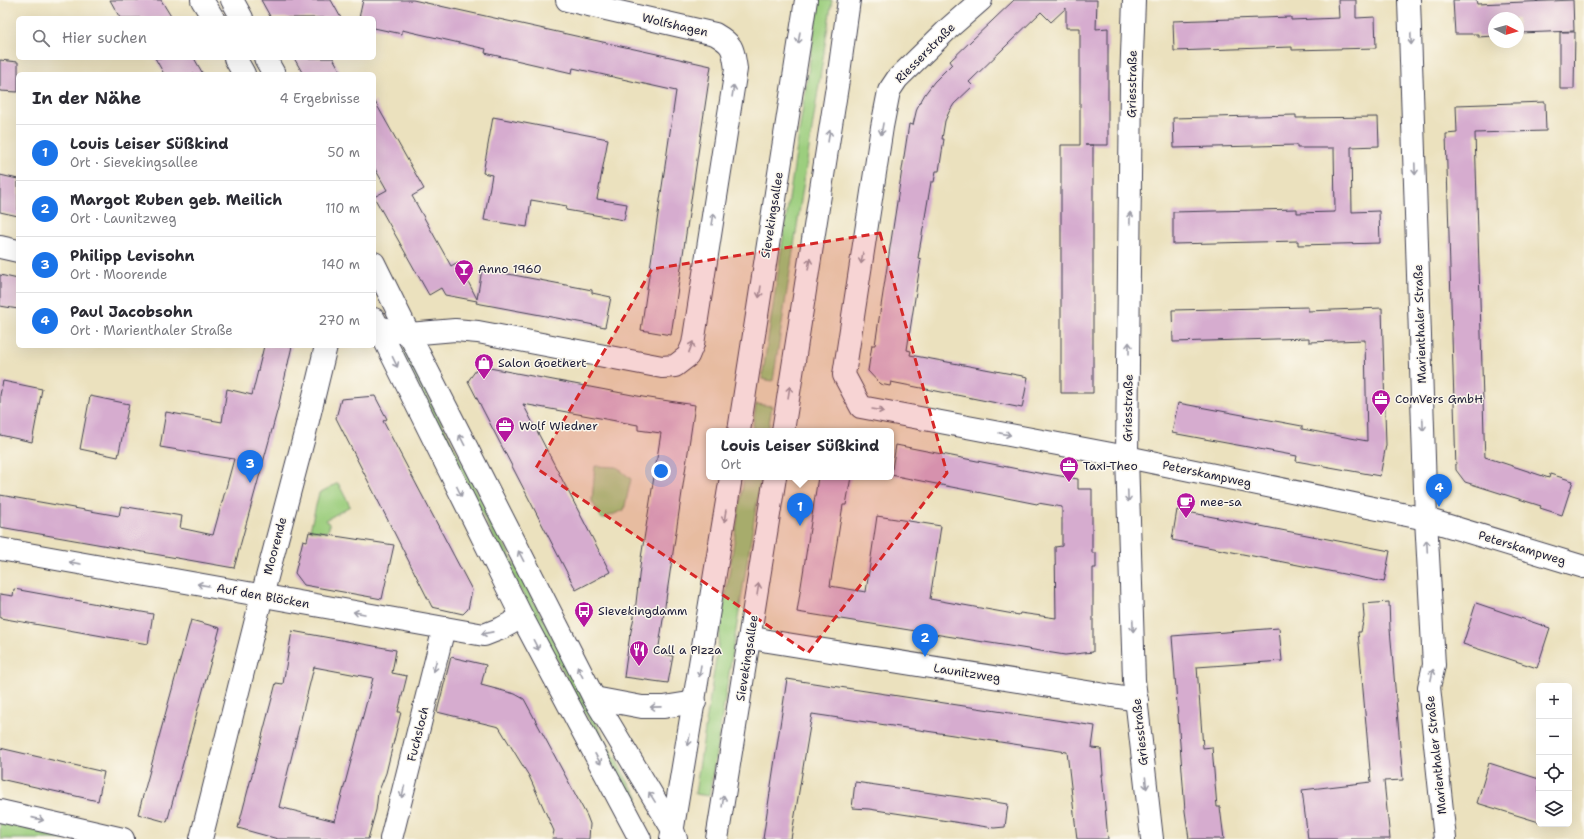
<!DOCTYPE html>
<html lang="de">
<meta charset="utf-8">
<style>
body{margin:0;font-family:"Shantell Sans",sans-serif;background:#f7f7f7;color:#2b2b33}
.controls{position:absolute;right:12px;bottom:12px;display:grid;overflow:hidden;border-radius:6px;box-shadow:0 4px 16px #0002}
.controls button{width:36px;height:36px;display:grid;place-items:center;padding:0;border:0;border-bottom:1px solid #e1e1e2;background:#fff;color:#2b2b33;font:20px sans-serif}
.compass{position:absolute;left:1488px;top:12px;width:36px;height:36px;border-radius:50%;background:#fff;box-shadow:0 4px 16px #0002;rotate:95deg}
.you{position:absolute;left:661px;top:471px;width:14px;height:14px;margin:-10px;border:3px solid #fff;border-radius:50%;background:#1a73e8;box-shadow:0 0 0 6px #1a73e833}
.badge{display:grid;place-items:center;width:26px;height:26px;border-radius:50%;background:#1a73e8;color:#fff;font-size:13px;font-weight:700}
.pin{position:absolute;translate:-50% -33px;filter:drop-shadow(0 1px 2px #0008)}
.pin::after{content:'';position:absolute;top:21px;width:14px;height:12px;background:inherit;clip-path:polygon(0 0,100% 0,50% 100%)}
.popup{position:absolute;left:706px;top:428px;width:188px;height:52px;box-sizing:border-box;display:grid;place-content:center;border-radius:6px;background:#fff;filter:drop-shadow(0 1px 3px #0005);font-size:13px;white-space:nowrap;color:#7c7c81}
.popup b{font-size:15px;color:#2b2b33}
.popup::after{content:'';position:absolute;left:50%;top:100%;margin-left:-8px;border:8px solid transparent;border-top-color:#fff}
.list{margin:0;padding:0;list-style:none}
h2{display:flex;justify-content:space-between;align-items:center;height:52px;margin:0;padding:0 16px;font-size:17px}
h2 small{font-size:13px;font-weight:400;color:#7c7c81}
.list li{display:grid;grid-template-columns:26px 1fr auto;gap:12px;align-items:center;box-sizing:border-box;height:56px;padding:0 16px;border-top:1px solid #e1e1e2}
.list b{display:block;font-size:15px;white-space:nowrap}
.list p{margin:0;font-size:13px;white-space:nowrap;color:#7c7c81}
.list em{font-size:13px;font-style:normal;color:#7c7c81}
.icon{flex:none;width:22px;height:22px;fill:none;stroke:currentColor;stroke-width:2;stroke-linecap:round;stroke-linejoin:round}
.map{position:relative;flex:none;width:1584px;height:839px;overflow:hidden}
.search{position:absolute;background:#fff;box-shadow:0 4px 16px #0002;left:16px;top:16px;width:360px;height:44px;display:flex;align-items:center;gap:10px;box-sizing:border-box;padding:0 14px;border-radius:6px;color:#7c7c81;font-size:15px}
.panel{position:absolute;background:#fff;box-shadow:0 4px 16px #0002;left:16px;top:72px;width:360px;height:276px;border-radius:6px}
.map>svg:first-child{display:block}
</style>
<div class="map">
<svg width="1584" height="839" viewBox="0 0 1584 839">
<rect width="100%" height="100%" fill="#fbf7ec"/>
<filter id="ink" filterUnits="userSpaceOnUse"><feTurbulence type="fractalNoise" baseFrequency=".025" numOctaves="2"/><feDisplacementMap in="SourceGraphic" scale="8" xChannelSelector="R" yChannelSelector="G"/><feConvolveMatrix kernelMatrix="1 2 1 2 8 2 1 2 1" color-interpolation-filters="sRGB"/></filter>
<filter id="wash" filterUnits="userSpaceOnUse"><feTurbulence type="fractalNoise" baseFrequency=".012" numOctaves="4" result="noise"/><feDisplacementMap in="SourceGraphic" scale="16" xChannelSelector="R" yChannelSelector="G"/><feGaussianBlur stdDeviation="0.9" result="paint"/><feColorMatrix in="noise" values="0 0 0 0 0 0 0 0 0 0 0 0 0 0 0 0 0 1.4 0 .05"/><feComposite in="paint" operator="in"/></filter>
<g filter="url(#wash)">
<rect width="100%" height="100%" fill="#ebe1be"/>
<g fill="#9cce7e" stroke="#5f785c">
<path d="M819,0h13l-59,381 -11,-2z"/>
<path d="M393,335l4,1 208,404 26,47 7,9 -2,14 -127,-242z"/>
<path d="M756,404l16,2 -4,25h-16z"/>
<path d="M595,466l22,1 14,12 -7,31 -22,9 -10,-18z"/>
<path d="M744,477h17l-52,319 -14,-2z"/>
<path d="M338,483l12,23 -24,14 3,4v5l-3,3 -16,-2 9,-37z"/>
<path d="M0,822l69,17h-69z"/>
</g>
<g id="blocks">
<g fill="#d6accf" fill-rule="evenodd">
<path d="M110,0h51l11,18h-52z"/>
<path d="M261,0h70l10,18h-70z"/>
<path d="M363,0h50l298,66 -40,269 -30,-5 35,-239 -103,-23 -1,5 -87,-20 1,-4 -84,-19v4l-28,-6v-10h-15z"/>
<path d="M1014,0h83l-1,29 12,-1v117h-23h8v248h-32v-248h19v-117h-14v-20l-15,14 -10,-10 -72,70 4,4 -19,18 -5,8 -4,9 -3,18h2l-5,32h-3l-2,11h-3l-13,76 3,1 -14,91 4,1 -1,4 118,22 -6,31 -131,-26 -1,4 -10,-2 -12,-13 4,-26h3l34,-221 4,1 4,-17 8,-14 9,-12 18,-18 -2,-3z"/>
<path d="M1338,0h18v18l19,-1 1,31 -84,2v-3l-118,4 -1,-30 118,-4v3l48,-2z"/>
<path d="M1453,0h23l1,4 96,-4 1,31 -54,2v2h-2v-17h-24v18l-16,1v-3h-23z"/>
<path d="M1560,32h15l-1,57h-14z"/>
<path d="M155,58h39l9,16h-39z"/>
<path d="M294,58h39l9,16h-39z"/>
<path d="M0,60l18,2v30l-18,-1z"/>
<path d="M374,100l50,89 -12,7 39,70 7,-4 19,37 5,-30 110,21v3l19,4 -6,30 -129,-24 1,-2 -32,-6 -4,-7 -12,7 -55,-98 13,-7 -13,-23z"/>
<path d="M1545,102l1,29 -71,2 9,301 1,23 64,21 1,-4 23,7 -11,34 -22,-7 1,-2 -76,-24 -9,-12 -10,-336 11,-1 -1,-28z"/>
<path d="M1296,115v3l82,-1 1,29 -28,1 1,65 27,-1 1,32 -82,2v-4l-125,3v-32l124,-3v4l38,-1 -1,-64h-37v-3l-123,3 -1,-30z"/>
<path d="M493,117l115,22 -11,60 30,5 -3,16 -58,-10 1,-4 -36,-6 -4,27 -43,-7 8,-45 -9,-2z"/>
<path d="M0,175l18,4v37l-18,-4z"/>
<path d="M0,275l18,4v30l-18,-3z"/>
<path d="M1308,307v4l74,-3 4,137 -6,31 -84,-15 1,-5 -125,-23 6,-30 124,23v3l65,12 -2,-101 -56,2v-4l-136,4 -1,-32z"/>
<path d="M264,346h28l-14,62 -44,160 -234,-41v-32l119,21 2,-10 61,10 -2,12 33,7 21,-76 -74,-12 6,-35 56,10 5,-33 25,6z"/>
<path d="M479,366l164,31 52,8 -37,248 15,3 -5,27 -44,-6 6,-43v2l5,-24 6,-54 20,-125 -23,-3v-5l-115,-21 87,168 -34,18 -108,-209z"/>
<path d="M3,381l39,8 -10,53 -32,-7v-40z"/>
<path d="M90,396l39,8 -11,53 -38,-8z"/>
<path d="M375,396l12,23 -4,2 89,169 -4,19 -5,5 -31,-7 -96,-189 5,-19z"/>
<path d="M896,445l147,29v-1l35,6v10h14v64h4v15h-3v84l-28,3 -268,-43 21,-135h33l-5,28h-3l-13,81 36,6 11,-76 64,10 -11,73 89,16 1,-2 36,5 -1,-71 7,-1v-39l-24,-4 -1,1 -146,-29z"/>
<path d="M1177,510l213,41 -6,31 -212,-42z"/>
<path d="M309,532l85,13 -12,54 -78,-14 -9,-12 8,-33 4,1z"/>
<path d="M14,589l139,25 -5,30 -148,-26v-24l13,2z"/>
<path d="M1389,602l1,27 13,151 -19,1 6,58h-82l-6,-49 69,-8 -13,-150h3l3,-15 -1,-13z"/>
<path d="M1476,603l74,25 -13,40 -74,-24z"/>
<path d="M191,620l29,8 -53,194 -29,-8z"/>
<path d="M1279,628l3,33 -85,6 6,81 9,-1 5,60h3l4,32h-35l-4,-28 -13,-175z"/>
<path d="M292,631l104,19 -4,23 15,3 -9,36h3l-15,61 -8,20 -2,17 -8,29h-90l-40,-11 38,-145 7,1zM314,667l59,11 -38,143 -56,-14z"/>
<path d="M451,657l35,8 -5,20 34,9 9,5 63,117 3,8 -1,15h-37l2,-8 -25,-55 -30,-49 -62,-15z"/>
<path d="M787,679l308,47 -3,22 9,1 2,26h-1l6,64h-31l-10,-87 -255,-38 -21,125h-28z"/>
<path d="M0,748l104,24 -6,29 -98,-22z"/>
<path d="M1489,763l50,16v43l-62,-19z"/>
<path d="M855,782l153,22 -3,23 -11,1 -125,-19 -17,-1z"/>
</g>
</g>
</g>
<g filter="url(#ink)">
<use href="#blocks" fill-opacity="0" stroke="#403f4f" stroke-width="1"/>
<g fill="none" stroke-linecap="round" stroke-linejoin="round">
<g stroke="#403f4f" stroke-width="24">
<g id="minor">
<path d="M202,0l11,18"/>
<path d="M232,0l10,18"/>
<path d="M981,0l-32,28 -52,51 -8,12 -7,36 -38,248 17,32 266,50 299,62 158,48"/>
<path d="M1134,0l-3,82 -4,375 7,223 18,159"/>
<path d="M1409,0l17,519 8,146 -5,22 16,152"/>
<path d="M235,58l9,16"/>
<path d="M265,58l9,16"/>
<path d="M0,247l18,4"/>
<path d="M374,263l35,71 185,364 79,132 3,9"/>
<path d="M374,319l148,298 118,222"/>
<path d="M378,327l31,7 46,-4 23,2 184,35 13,-1 13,-10 5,-12 43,-275c-3,-20 -2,-24 -21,-35l-148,-34"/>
<path d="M0,549l484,86 18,-7 20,-11"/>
<path d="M750,637l18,4 369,59"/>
<path d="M594,698l48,9h22l31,-5"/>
<path d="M0,811l123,28"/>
<path d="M201,839l61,-243 42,-159 22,-91"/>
<path d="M391,839l53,-211"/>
</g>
</g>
<g stroke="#403f4f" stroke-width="24">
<g id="major">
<path d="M739,431l67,-431"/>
<path d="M783,431l55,-351 11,-80"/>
<path d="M671,839l60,-362"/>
<path d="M717,839l58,-362"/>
</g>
</g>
<use href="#minor" stroke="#fff" stroke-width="22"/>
<use href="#major" stroke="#fff" stroke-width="22"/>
</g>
<defs><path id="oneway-shaft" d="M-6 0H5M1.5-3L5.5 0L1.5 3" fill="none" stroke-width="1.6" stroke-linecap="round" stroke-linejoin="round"/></defs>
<g stroke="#9c9ca7">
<use href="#oneway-shaft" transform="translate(799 38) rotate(99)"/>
<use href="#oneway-shaft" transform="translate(1411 39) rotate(88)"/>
<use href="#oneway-shaft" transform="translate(733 91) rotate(-81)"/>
<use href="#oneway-shaft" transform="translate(882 129) rotate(100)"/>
<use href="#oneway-shaft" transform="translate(829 136) rotate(-81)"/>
<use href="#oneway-shaft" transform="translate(1415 169) rotate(88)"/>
<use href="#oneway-shaft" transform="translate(1130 218) rotate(-89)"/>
<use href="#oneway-shaft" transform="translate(713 219) rotate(-81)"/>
<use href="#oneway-shaft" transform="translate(862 258) rotate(99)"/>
<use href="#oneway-shaft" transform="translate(809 264) rotate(-81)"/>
<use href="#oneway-shaft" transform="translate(760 292) rotate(99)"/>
<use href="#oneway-shaft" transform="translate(691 347) rotate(-69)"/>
<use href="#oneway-shaft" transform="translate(1129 348) rotate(-90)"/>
<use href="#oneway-shaft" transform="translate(395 362) rotate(64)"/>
<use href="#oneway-shaft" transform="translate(789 392) rotate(-81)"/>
<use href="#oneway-shaft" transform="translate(878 410) rotate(10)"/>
<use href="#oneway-shaft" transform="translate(1423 425) rotate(88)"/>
<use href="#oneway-shaft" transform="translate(1005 434) rotate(11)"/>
<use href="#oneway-shaft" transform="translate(462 440) rotate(-117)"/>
<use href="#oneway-shaft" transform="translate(459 491) rotate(64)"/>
<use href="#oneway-shaft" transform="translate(1128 496) rotate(88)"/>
<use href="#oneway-shaft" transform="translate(725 516) rotate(99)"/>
<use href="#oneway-shaft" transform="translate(1427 546) rotate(-93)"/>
<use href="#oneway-shaft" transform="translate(521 556) rotate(-117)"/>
<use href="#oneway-shaft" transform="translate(75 563) rotate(-170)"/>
<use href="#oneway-shaft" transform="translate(203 585) rotate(-170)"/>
<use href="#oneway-shaft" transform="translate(758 589) rotate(-81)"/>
<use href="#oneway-shaft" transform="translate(359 613) rotate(-170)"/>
<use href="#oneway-shaft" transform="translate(1133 626) rotate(88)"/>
<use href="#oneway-shaft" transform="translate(487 633) rotate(169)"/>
<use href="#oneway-shaft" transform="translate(536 645) rotate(63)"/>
<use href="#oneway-shaft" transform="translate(435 666) rotate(104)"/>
<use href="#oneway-shaft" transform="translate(700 671) rotate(99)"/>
<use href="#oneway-shaft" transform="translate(580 672) rotate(-117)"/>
<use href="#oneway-shaft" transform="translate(1432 675) rotate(-78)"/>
<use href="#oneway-shaft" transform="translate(656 707) rotate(179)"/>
<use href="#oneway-shaft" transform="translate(689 740) rotate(99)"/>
<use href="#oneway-shaft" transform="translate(598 759) rotate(61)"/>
<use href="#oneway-shaft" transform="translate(1146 783) rotate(84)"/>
<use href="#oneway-shaft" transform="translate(403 792) rotate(104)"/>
<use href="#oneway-shaft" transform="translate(652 797) rotate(-122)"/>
<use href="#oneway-shaft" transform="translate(723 801) rotate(-81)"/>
<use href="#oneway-shaft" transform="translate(38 819) rotate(13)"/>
</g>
</g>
<path fill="#d62828" fill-opacity="0.2" stroke="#d62828" stroke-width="3" stroke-dasharray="8 5" stroke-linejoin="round" d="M880,233l67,240 -139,180 -272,-185 116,-199z"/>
<defs>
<g id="bar-pin" transform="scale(1)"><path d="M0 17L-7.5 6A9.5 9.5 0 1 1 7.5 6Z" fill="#b5179e" stroke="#fbf7ec"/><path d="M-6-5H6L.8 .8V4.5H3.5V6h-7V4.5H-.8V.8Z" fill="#fff"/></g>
<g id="shop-pin" transform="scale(1)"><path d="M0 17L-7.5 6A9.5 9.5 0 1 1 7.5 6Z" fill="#b5179e" stroke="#fbf7ec"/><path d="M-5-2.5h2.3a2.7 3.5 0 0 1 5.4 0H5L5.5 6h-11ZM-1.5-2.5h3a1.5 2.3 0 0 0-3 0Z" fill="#fff"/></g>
<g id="office-pin" transform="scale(1)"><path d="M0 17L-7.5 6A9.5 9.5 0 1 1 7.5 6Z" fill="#b5179e" stroke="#fbf7ec"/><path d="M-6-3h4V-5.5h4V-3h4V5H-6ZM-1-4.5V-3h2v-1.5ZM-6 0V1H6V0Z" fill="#fff"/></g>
<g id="cafe-pin" transform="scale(1)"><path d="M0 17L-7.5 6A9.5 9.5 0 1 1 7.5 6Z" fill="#b5179e" stroke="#fbf7ec"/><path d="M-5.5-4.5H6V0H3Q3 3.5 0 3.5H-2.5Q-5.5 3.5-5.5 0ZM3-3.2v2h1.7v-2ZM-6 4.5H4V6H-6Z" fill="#fff"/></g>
<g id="bus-pin" transform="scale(1)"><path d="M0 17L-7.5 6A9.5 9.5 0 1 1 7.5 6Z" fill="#b5179e" stroke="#fbf7ec"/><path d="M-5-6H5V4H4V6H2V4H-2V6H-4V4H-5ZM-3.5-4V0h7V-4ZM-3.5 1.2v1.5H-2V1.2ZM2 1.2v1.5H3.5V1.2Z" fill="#fff"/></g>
<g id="restaurant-pin" transform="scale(1)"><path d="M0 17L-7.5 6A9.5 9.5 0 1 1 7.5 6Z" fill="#b5179e" stroke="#fbf7ec"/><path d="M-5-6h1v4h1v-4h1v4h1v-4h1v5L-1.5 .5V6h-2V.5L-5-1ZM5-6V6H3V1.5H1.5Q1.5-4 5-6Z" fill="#fff"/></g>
</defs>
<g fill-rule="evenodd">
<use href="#bar-pin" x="464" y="269"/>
<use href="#shop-pin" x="484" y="363"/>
<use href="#office-pin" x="1381" y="399"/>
<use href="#office-pin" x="505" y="426"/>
<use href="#office-pin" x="1069" y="466"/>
<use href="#cafe-pin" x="1186" y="502"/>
<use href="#bus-pin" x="584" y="611"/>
<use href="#restaurant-pin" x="639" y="650"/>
</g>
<g text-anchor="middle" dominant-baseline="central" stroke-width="3" stroke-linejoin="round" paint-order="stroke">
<g font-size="12" fill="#22223b" stroke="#fbf7ec">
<text transform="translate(675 25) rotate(13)">Wolfshagen</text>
<text transform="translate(925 53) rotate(-45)">Riesserstraße</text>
<text transform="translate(1132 84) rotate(-89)">Griesstraße</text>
<text transform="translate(772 215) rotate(-81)">Sievekingsallee</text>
<text transform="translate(1420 324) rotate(-92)">Marienthaler Straße</text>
<text transform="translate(1128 408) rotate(-89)">Griesstraße</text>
<text transform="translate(1207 474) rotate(12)">Peterskampweg</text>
<text transform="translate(275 546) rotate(-75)">Moorende</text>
<text transform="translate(1522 548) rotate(17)">Peterskampweg</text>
<text transform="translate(263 596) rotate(10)">Auf den Blöcken</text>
<text transform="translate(747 658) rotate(-81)">Sievekingsallee</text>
<text transform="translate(967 673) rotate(9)">Launitzweg</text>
<text transform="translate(1140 732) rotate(-96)">Griesstraße</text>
<text transform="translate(418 734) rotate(-76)">Fuchsloch</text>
<text transform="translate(1436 755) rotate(-96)">Marienthaler Straße</text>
</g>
<g font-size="12" fill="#22223b" stroke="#fbf7ec" text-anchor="start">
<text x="478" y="269">Anno 1960</text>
<text x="498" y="363">Salon Goethert</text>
<text x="1395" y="399">ComVers GmbH</text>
<text x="519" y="426">Wolf Wiedner</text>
<text x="1083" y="466">Taxi-Theo</text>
<text x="1200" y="502">mee-sa</text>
<text x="598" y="611">Sievekingdamm</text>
<text x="653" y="650">Call a Pizza</text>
</g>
</g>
</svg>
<div class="controls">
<button>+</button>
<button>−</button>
<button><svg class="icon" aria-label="locate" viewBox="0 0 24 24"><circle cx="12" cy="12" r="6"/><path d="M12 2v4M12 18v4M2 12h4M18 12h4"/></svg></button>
<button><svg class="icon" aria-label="layers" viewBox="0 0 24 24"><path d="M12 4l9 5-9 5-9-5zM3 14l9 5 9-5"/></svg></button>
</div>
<svg class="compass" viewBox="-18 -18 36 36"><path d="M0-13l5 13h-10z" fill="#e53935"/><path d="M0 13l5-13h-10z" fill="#7c7c81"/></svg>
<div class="you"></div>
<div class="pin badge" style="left:800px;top:526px">1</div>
<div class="popup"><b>Louis Leiser Süßkind</b>Ort</div>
<div class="pin badge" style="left:925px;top:657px">2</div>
<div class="pin badge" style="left:250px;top:483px">3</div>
<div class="pin badge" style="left:1439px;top:507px">4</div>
<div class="search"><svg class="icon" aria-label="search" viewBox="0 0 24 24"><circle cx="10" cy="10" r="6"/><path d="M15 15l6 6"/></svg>Hier suchen</div>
<section class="panel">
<h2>In der Nähe<small>4 Ergebnisse</small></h2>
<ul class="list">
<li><span class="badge">1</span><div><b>Louis Leiser Süßkind</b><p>Ort · Sievekingsallee</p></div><em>50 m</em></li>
<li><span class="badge">2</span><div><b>Margot Ruben geb. Meilich</b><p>Ort · Launitzweg</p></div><em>110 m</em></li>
<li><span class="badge">3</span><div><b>Philipp Levisohn</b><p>Ort · Moorende</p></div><em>140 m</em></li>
<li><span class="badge">4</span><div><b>Paul Jacobsohn</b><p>Ort · Marienthaler Straße</p></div><em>270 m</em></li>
</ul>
</section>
</div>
